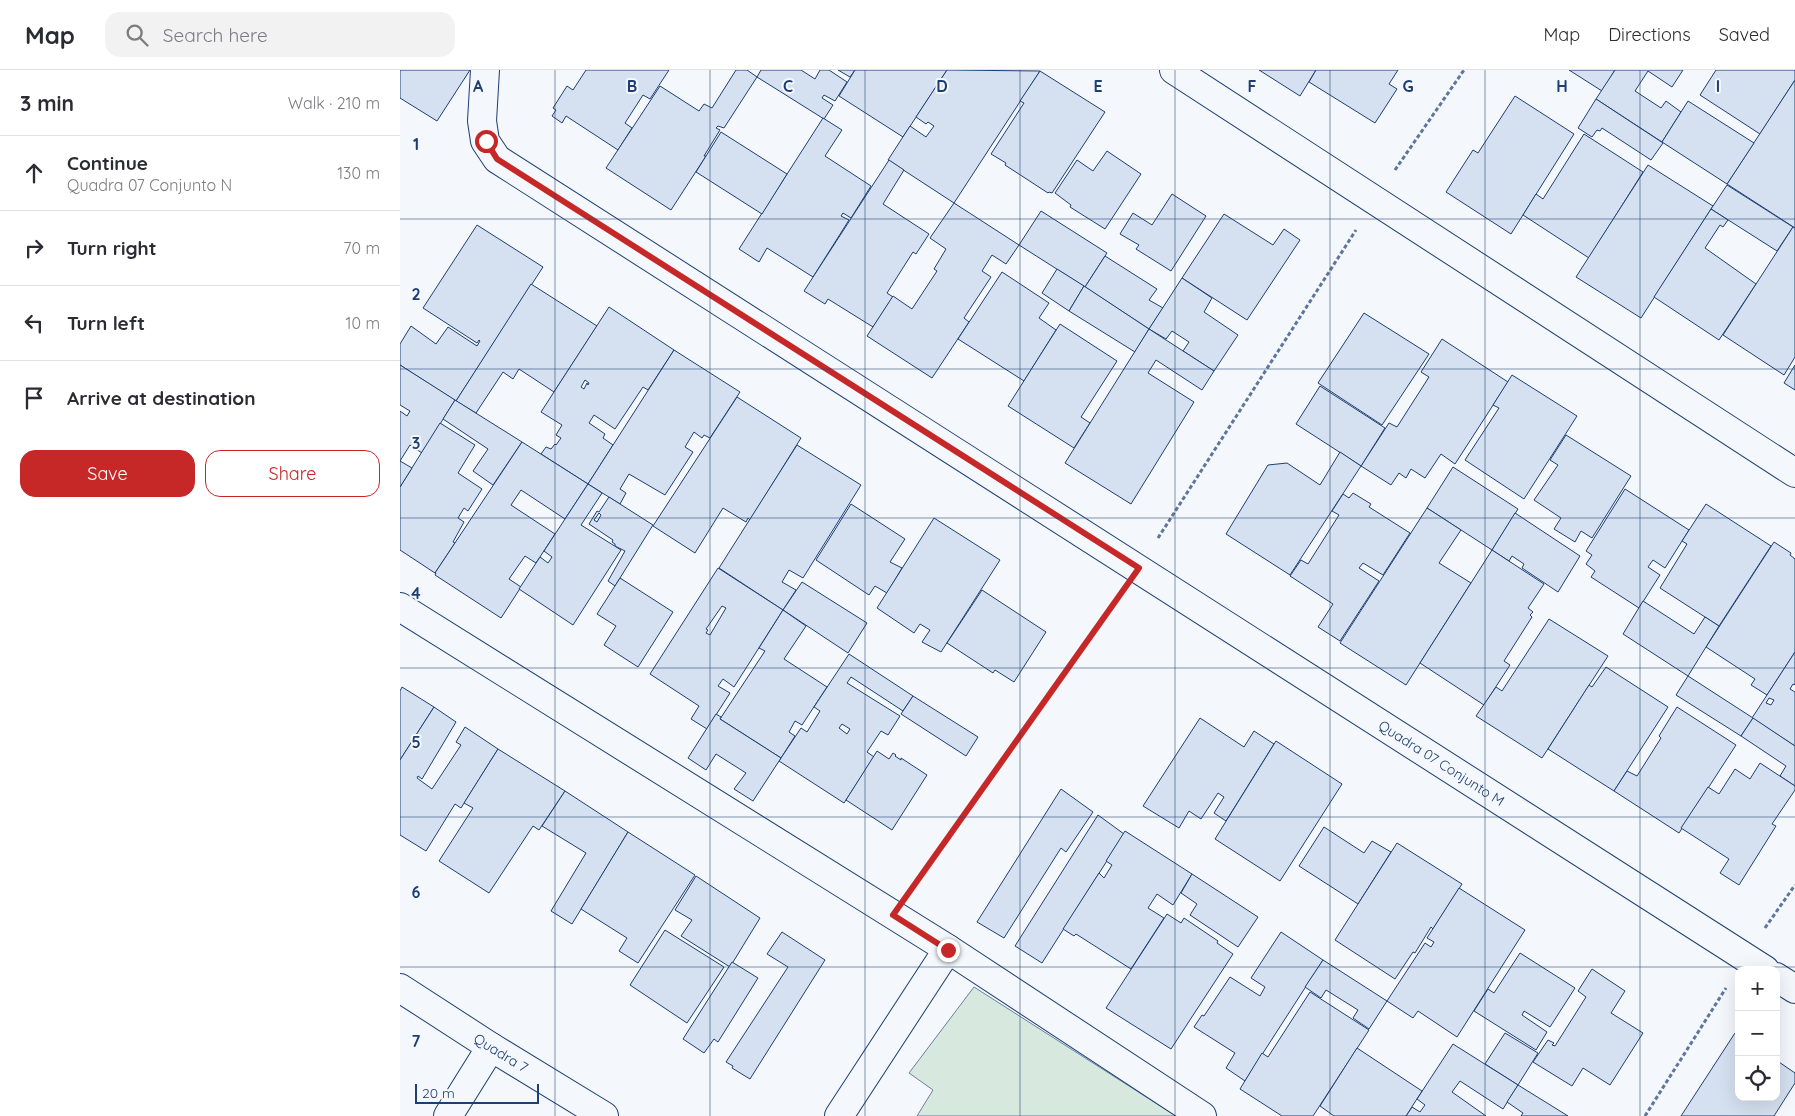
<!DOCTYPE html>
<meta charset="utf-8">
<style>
body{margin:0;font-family:Quicksand,sans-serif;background:#f2f2f3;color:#2b2b33}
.controls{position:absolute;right:15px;bottom:15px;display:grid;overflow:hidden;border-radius:10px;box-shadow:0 5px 20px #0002}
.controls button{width:45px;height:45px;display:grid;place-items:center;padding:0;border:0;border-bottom:1px solid #e1e1e2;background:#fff;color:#2b2b33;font:25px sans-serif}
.scale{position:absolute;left:15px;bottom:12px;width:124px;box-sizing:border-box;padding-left:5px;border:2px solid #1d3f73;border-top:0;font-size:14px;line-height:18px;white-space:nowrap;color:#1d3f73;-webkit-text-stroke:4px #f4f7fb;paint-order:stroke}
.stop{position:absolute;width:15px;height:15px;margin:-11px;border:4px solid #c62828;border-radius:50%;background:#fff}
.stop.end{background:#c62828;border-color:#fff;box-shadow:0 1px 5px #0008}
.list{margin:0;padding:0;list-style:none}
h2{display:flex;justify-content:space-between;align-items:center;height:65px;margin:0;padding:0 20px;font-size:21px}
h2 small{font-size:16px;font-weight:400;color:#7c7c81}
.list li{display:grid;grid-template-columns:32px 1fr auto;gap:15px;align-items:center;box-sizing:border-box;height:75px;padding:0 20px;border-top:1px solid #e1e1e2}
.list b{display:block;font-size:19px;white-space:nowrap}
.list p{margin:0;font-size:16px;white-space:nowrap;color:#7c7c81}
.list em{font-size:16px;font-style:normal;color:#7c7c81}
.actions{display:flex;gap:10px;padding:15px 20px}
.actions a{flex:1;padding:11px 0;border:1px solid #c62828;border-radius:15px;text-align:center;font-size:18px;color:#c62828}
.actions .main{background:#c62828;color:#fff}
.icon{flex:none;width:28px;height:28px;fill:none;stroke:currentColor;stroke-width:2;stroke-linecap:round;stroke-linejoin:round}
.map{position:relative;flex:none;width:1395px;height:1046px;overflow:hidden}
header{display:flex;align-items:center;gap:30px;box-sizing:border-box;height:70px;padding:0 25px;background:#fff;border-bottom:1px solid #e1e1e2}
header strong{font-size:24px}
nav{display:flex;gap:28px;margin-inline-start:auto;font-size:18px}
.search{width:350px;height:45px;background:#f2f2f3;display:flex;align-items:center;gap:12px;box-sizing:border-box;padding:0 18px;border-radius:15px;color:#7c7c81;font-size:19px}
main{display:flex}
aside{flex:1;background:#fff}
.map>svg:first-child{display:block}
</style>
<header>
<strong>Map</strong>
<div class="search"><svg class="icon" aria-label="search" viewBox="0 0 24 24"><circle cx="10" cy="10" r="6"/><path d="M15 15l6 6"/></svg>Search here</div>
<nav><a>Map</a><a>Directions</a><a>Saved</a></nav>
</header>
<main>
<aside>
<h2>3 min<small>Walk · 210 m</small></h2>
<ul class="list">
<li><svg class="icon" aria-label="ahead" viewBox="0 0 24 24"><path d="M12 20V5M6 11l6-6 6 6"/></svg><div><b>Continue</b><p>Quadra 07 Conjunto N</p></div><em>130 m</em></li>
<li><svg class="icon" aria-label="right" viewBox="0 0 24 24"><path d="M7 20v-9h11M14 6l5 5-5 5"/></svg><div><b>Turn right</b></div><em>70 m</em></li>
<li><svg class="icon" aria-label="left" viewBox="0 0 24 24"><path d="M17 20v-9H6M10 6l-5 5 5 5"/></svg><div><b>Turn left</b></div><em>10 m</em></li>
<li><svg class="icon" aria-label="arrive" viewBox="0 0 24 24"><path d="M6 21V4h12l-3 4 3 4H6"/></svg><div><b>Arrive at destination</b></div></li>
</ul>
<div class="actions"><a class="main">Save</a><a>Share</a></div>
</aside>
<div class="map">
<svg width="1395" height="1046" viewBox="0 0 1395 1046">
<rect width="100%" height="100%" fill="#f4f7fb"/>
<path fill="#d7e8df" stroke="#687fa3" d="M574,917l202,129h-259l16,-26 -24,-17z"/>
<g fill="#d5e0f0" stroke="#1d3f73" fill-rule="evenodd">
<path d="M0,0h70l-33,51 -37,-23z"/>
<path d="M186,0h83l-19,29 -7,-4 -18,28 7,5 -14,22 -52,-34 -4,7 -10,-7 4,-6 -3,-2 14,-22 6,4z"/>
<path d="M336,0h11l10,7 -33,51 -6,-2 -2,2 4,2 -16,26h2l-35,54 -65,-42 54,-82 39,25 5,-7 8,4z"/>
<path d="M361,0h40l14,9 5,-9h9l18,12 -12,19 -11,-6 -2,3 11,7 -9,14 -67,-42z"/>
<path d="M438,0h17l-5,7z"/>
<path d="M455,0h92l-44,67 -64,-41z"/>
<path d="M547,0l93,1 -86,132 -66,-43 22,-34 16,11 8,-11 -6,-4 -2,2 -10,-7z"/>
<path d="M859,0h57l-16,26z"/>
<path d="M916,0h82l-9,14 8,5 -22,34 -66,-41z"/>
<path d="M1169,0h46l-13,21z"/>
<path d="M1215,0h68l-11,17 -24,-16 -13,20 26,17 5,-7 15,11 -19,30 -66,-43z"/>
<path d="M1316,0h79v10l-35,54 -60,-39z"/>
<path d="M640,1l65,41 -53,81 -3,-1 -1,1 -43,-28 1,-2 -15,-9 33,-51 -4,-2z"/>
<path d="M1395,10v148l-68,-44z"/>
<path d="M1115,26l59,38 -63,100 -65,-42 27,-42 5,3z"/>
<path d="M1196,29l67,44 -12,17 -49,-32 -2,3 -3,-1 -5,7 -14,-9z"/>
<path d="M1288,31l66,42 -27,41 -65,-42z"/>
<path d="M423,48l19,12 -17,26 46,30 -20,32 -8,-5 -2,3 8,4 -36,57 -46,-29 -8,14 -20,-13z"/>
<path d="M321,62l66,42 -25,40 -66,-42z"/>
<path d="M1184,64l59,38 -54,86 -66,-43 13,-21 7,5z"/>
<path d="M707,81l34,23 -36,55 -35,-22 1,-2 -16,-12 22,-33 16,11z"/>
<path d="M489,90l15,10 -21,34 46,30 -13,20 -3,-2 -26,41 6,4 -20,30 -45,-28 -3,5 -21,-13z"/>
<path d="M1248,95l65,41 -72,112 -65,-41z"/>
<path d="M1327,115l66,42 -16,24 -66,-42z"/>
<path d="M772,124l34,22 -35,55 -35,-22 3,-4 -19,-11 13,-21 19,12z"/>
<path d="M554,133l65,42 -13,19 -14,-9 -10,16 9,6 -27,41 5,4 -37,56 -65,-42 26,-40 19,13 25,-38 -3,-2 12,-20 -16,-11z"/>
<path d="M1311,139l17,11 -5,7 -3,-2 -15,23 51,36 -37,56 -65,-43z"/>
<path d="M641,141l66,42 -22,34 -66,-42z"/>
<path d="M824,144l49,31 11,-16 16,11 -53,80 -65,-42z"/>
<path d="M77,155l66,42 -87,134 -56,-36v-21l11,-18 25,18 12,-17 29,19 3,-5 -1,-1 -2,3 -54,-35z"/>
<path d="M1393,157l2,1v129l-11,18 -61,-40z"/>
<path d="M705,186l52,33 -8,11 14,8 -14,21 -64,-42z"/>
<path d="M657,199l27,17 -15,25 -27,-18z"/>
<path d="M602,202l47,31 -10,15 17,12 -32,51 -66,-42z"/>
<path d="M782,208l30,20 -8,14 34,23 -24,36 -31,-20 6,-9 -17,-11 -6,8 -17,-10z"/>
<path d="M131,214l66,42 -43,66 -35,-23 -6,10 -10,-7 -27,41 -20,-12z"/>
<path d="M684,216l65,43 -14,23 -66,-41z"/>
<path d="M209,237l65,43 -26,40 -5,-3 -28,42 -21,-14 -5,8 16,11 -2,4 10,7 -25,39 -47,-30 5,-7 5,2 4,-5 1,1 5,-7 -5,-3 6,-10 -21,-13zM185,310l4,3 -1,2 -1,-2 -3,6 -3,-2z"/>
<path d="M964,243l65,41 -47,71 -64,-42z"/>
<path d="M660,254l57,37 -36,56 9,6 -16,25 -66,-42z"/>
<path d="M749,259l65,42 -12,19 -46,-30 -8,13 46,29 -63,102 -66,-41z"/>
<path d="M1042,269l66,43 -53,82 -14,-10 -16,24 -14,-9 -5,9 -7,-5 -8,12 -30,-19 28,-43 8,4 32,-50 -8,-5z"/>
<path d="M274,280l66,42 -30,46 -6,-3 -2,3 -8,-6 -9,15 8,5 -28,43 -36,-21 -9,15 6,4 -6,11 -32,-20z"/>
<path d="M0,295l55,35 -33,53 -12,-8 -10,16v-50l7,5 3,-5 -10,-6z"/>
<path d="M1395,295v25l-11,-7z"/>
<path d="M1112,305l65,41 -53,83 -59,-39 34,-52 -6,-3z"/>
<path d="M920,316l65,42 -24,38 -65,-42z"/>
<path d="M337,327l64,41 -51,82 -2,-2 -2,4 -23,-14 -28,45 -42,-27z"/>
<path d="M55,330l67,42 -29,43 -20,-14 15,-22 -45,-30z"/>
<path d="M40,353l35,22 -17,28 24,16 -14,22 -4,-3 -6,10 6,4 -11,20 2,1 -20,30 -35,-23v-63z"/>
<path d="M1166,365l65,41 -39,62 -11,-7 -6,11 -21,-13 7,-11 -27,-18 24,-35 -8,-5z"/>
<path d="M122,372l66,42 -23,35 -44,-29 -10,15 44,29 -19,29 -11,-7 -16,23 12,8 -20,31 -66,-43 1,-2h-1z"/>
<path d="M397,375l64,40 -58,93 -14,-8 -7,12 14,8 -13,20 -64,-42z"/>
<path d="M940,382l21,14 -71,109 -64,-41 42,-69 19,-2 33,22z"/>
<path d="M0,391l12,7 -12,19z"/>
<path d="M1053,397l65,42 -26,41 -65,-42z"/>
<path d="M188,414l14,9 -21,32 40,25 -48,75 -54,-36 21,-32 8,6 4,-6 -8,-6z"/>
<path d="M1225,419l64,41 -24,38 -12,-8 -5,7 12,8 -21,33 -48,-31 4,-6 -9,-7 6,-9 -6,-4z"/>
<path d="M953,423l18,11 -2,3 41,26 -27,42 -20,-12 -4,5 20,13 -39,60 -22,-14 15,-23 -43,-28 11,-16 7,4 31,-49 -7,-4 11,-17 6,4z"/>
<path d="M209,427l44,28 -38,61 -7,-5 17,-30 -10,-5v-2l-3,-2 1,-2 -24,-16 8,-13 2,1zM199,443l2,2 -4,7 -3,-2z"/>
<path d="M451,434l54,35 -15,23 12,6 -15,25 -12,-7 -6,9 -53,-35z"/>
<path d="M1306,434l65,42 -52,80 -59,-38 27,-44 -5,-3z"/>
<path d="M1027,438l34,22 -22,33 32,20 -65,102 -66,-42z"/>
<path d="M1115,443l65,43 -22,36 -36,-24 2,-4 -12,-8 -3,5 -17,-11z"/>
<path d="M534,448l66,42 -59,92 -19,-10 8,-12 -10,-6 -6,9 -37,-25z"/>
<path d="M1374,472l17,11 -1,2 5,4v93l-28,43 -16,-10 4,-6 -49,-32z"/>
<path d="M1092,480l52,34 -16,24 5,4 -3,3 2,2 -28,44 6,4 -26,40 -64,-42z"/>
<path d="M318,498l65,42 -49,77 -11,-8 -5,7 12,7 -23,36 -16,-10 8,-13 -49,-32zM322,536l4,2 -16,27 -4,-2 2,-3 -2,-1z"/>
<path d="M220,508l53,34 -35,55 -34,-22 12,-19 -19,-12z"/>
<path d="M402,512l65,41 -19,30 -65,-43z"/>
<path d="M582,520l64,42 -32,50 -19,-12 -2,3 -46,-30z"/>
<path d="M1243,531l51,33 11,-17 14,9 -31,50 -65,-42z"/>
<path d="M383,540l23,16 -22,33 43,28 -25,38 -7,-4 -6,11 6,4 -14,22 -61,-39 45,-68 -6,-3z"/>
<path d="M1149,549l59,37 -66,102 -66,-42 20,-29 6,4z"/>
<path d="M1395,582v33l-2,-1 -3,5 5,3v54l-43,-28zM1369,628l5,2 -3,5 -5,-2z"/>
<path d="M449,584l64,42 -10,15 -52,-34 -4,6 53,33 -12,19 -7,-4 -14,21 7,5 -30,46 -65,-42 22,-33 6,4 13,-21 -6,-4zM442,654l8,5 -3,5 -8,-6z"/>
<path d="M1206,597l62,40 -54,84 -66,-42 41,-64 3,2z"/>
<path d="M1288,606l65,42 -12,18 -65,-41z"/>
<path d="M2,617l32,20 -34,53v-69z"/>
<path d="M513,626l65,41 -12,19 -65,-42z"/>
<path d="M34,637l22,15 -34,57 -4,-3 -1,2 15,11 29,-44 -5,-3 9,-15 33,22 -37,59 -6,-4 -29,47 -26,-16v-75z"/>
<path d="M1277,637l59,38 -57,88 -65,-42 13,-20 10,5 24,-38 -2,-2z"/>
<path d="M316,644l5,3 -1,2 61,39 -28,43 -19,-12 12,-16 -30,-19 -10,16 -18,-12z"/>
<path d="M800,648l44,29 10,-16 20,13 -48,77 -12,-8 10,-16 -6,-4 -17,26 -12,-8 -10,17 -36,-22z"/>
<path d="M1353,648l42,28v40l-15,-10 6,-10 -45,-30z"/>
<path d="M876,671l66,43 -62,97 -65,-42z"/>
<path d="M98,679l67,42 -26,39 -6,-4 -44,67 -50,-32 34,-53 -9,-5z"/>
<path d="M477,681l12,8 4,-6 3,2 -1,1 6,4v-2l26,17 -35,55 -46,-30z"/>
<path d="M1360,693l35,23v4l-23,34 4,2 -37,59 -19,-12 9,-14 -48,-31 27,-41 11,7 16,-25 15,10z"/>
<path d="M661,719l32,23 -27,40 -5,-4 -57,90 -27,-16z"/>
<path d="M165,721l63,41 -56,92 -21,-13 35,-58 -44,-27z"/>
<path d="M698,745l26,19 -82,129 -27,-17z"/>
<path d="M924,757l40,26 8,-12 19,11 -33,52 -59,-38z"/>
<path d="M725,761l67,43 -19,31 -16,-11 -9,14 16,10 -33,51 -55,-35 -2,2 -11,-7 36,-56 5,5 8,-13 -6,-4z"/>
<path d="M228,762l67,43 -57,88 -19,-12 8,-13 -46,-29z"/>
<path d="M997,773l65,41 -29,45 -2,-2 -16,26 -2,-1 -18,27 -60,-39z"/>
<path d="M792,804l66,43 -20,30 -48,-32 7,-11 -16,-11z"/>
<path d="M296,806l64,42 -30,49 -49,-31 11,-16 -17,-10z"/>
<path d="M1059,818l66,42 -68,107 -39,-26 -5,7 -26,-17 38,-58 6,4 3,-5 -7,-4z"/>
<path d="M767,844l14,9 3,-5 34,23 -1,2 16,11 -62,95 -65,-41z"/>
<path d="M265,860l59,37 -37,56 -57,-38z"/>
<path d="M382,862l43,28 -75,119 -18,-11 1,-2 -7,-4 62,-95 -21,-13z"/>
<path d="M881,862l42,28 -78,121 -19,-13 9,-15 -41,-26 8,-12 2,1 26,-39 30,19 5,-9 -14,-9z"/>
<path d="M1120,883l55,35 -25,39 -26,-16 -2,4 25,17 -11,18 -62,-39 14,-22 6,4z"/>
<path d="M923,890l64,41 -18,28 -16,-11 5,-8 -32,-20 -5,8 -16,-11z"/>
<path d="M332,892l26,16 -40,64 -4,-3 -10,14 -21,-14z"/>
<path d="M1192,899l33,22 -14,22 32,20 -33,52 -27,-17 -11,18 -39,-24 15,-22 6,3 -2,2 3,1 31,-49 -8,-6z"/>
<path d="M910,922l59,38 -56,86h-31l-42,-27 22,-36 6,4z"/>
<path d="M1105,963l33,20 -20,32 -33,-21z"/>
<path d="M1335,963l4,3v61h37v-37l19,13v10l-21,33h-93z"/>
<path d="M1053,974l65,41 -15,24 -43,-28 -8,11 34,24h-80l6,-9 8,5 5,-7 -8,-6z"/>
<path d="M957,978l65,43 -16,25h-72l-14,-10z"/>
<path d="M1118,1015l50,31h-47l2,-3 -16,-11z"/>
</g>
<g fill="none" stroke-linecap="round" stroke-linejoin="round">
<g stroke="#1d3f73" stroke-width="30">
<g id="street">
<path id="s1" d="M85,0l-3,51 3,20 12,18 1268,811"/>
<path d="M774,0l621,403"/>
<path d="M0,537l548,342 254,167"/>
<path d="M1376,907l19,12"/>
<path id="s2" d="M0,918l91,59 113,69"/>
<path d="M48,1046l43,-69"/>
<path d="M439,1046l109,-167"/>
</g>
</g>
<g stroke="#5e769c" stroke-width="3" stroke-dasharray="4 2.5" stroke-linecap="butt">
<path d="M995,100l69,-100"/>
<path d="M758,468l198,-308"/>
<path d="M514,816l204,-289"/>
<path d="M1365,858l30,-43"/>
<path d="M1245,1046l81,-128"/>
</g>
<use href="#street" stroke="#f4f7fb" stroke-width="28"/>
</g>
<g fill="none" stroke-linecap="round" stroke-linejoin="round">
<path stroke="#c62828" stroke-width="6" d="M86,71l11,18 642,409 -246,347 55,35"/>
</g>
<path fill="none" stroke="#1d3f73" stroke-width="1" stroke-opacity="0.55" d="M155,0v1046M310,0v1046M465,0v1046M620,0v1046M775,0v1046M930,0v1046M1085,0v1046M1240,0v1046M0,149h1395M0,299h1395M0,448h1395M0,598h1395M0,747h1395M0,897h1395"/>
<g text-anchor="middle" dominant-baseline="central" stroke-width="4" stroke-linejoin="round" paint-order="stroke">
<g font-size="14" fill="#1d3f73" stroke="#f4f7fb">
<text stroke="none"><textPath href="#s1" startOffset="1214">Quadra 07 Conjunto M</textPath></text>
<text stroke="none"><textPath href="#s2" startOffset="120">Quadra 7</textPath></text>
</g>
</g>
<g font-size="16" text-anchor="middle" font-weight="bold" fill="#1d3f73" stroke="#f4f7fb" stroke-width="4" stroke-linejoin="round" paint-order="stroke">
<text x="78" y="22">A</text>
<text x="232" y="22">B</text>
<text x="388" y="22">C</text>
<text x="542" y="22">D</text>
<text x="698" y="22">E</text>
<text x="852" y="22">F</text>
<text x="1008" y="22">G</text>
<text x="1162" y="22">H</text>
<text x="1318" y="22">I</text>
<text x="16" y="80">1</text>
<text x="16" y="230">2</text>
<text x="16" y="379">3</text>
<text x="16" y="529">4</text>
<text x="16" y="678">5</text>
<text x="16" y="828">6</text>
<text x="16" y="977">7</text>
</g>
</svg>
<div class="controls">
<button>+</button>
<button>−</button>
<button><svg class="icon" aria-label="locate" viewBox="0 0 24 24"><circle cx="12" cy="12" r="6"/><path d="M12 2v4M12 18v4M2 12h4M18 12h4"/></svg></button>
</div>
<div class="scale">20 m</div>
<div class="stop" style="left:86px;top:71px"></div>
<div class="stop end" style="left:548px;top:880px"></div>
</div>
</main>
